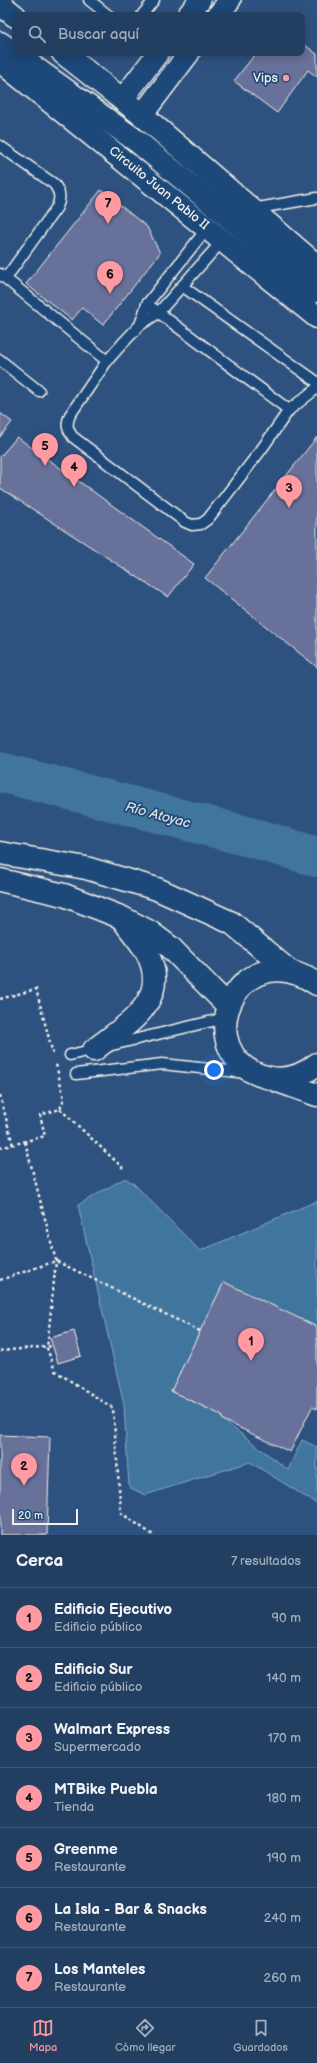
<!DOCTYPE html>
<html lang="es">
<meta charset="utf-8">
<style>
body{margin:0;font-family:"Balsamiq Sans",sans-serif;background:#2a4566;color:#f1f3f6}
.scale{position:absolute;left:12px;bottom:10px;width:66px;box-sizing:border-box;padding-left:4px;border:2px solid #f4f1e8;border-top:0;font-size:11px;line-height:14px;white-space:nowrap;color:#f4f1e8;-webkit-text-stroke:3px #1f4a7a;paint-order:stroke}
.you{position:absolute;left:214px;top:1070px;width:14px;height:14px;margin:-10px;border:3px solid #fff;border-radius:50%;background:#1a73e8;box-shadow:0 0 0 6px #1a73e833}
.badge{display:grid;place-items:center;width:26px;height:26px;border-radius:50%;background:#ff9aa2;color:#111;font-size:13px;font-weight:700}
.pin{position:absolute;translate:-50% -33px;filter:drop-shadow(0 1px 2px #0008)}
.pin::after{content:'';position:absolute;top:21px;width:14px;height:12px;background:inherit;clip-path:polygon(0 0,100% 0,50% 100%)}
.list{margin:0;padding:0;list-style:none}
h2{display:flex;justify-content:space-between;align-items:center;height:52px;margin:0;padding:0 16px;font-size:17px}
h2 small{font-size:13px;font-weight:400;color:#a2aebd}
.list li{display:grid;grid-template-columns:26px 1fr auto;gap:12px;align-items:center;box-sizing:border-box;height:60px;padding:0 16px;border-top:1px solid #3f5775}
.list b{display:block;font-size:15px;white-space:nowrap}
.list p{margin:0;font-size:13px;white-space:nowrap;color:#a2aebd}
.list em{font-size:13px;font-style:normal;color:#a2aebd}
.icon{flex:none;width:22px;height:22px;fill:none;stroke:currentColor;stroke-width:2;stroke-linecap:round;stroke-linejoin:round}
.map{position:relative;flex:none;width:317px;height:1535px;overflow:hidden}
.search{position:absolute;background:#223e60;box-shadow:0 2px 10px #0003;left:12px;right:12px;top:12px;height:44px;display:flex;align-items:center;gap:10px;box-sizing:border-box;padding:0 14px;border-radius:8px;color:#a2aebd;font-size:15px}
.sheet{height:472px;background:#223e60}
nav{display:flex;justify-content:space-around;align-items:center;box-sizing:border-box;height:56px;border-top:1px solid #3f5775;background:#223e60;font-size:11px;color:#a2aebd}
nav a{display:grid;justify-items:center;gap:2px}
nav .on{color:#ff9aa2}
.map>svg:first-child{display:block}
</style>
<div class="map">
<svg width="317" height="1535" viewBox="0 0 317 1535">
<rect width="100%" height="100%" fill="#2e5280"/>
<filter id="ink" filterUnits="userSpaceOnUse"><feTurbulence type="fractalNoise" baseFrequency=".025" numOctaves="2"/><feDisplacementMap in="SourceGraphic" scale="8" xChannelSelector="R" yChannelSelector="G"/><feConvolveMatrix kernelMatrix="1 2 1 2 8 2 1 2 1" color-interpolation-filters="sRGB"/></filter>
<g filter="url(#ink)">
<path fill="#41769e" stroke="#89a7bc" d="M125,1178l8,5 67,68 117,-50v157l-105,-51 -41,84 50,24 2,5 65,50 14,-30 15,7v57l-67,-42 -105,33 -16,-8 -5,-82 -46,-200z"/>
<g fill="none" stroke-linecap="round" stroke-linejoin="round">
<path stroke="#41769e" stroke-width="40" d="M0,772l257,67 60,18"/>
</g>
<g fill="#68719a" stroke="#f4f1e8">
<path d="M302,43l15,11v23l-9,-7 -31,43 -43,-32 22,-28h46z"/>
<path d="M101,190l46,37 13,26 -57,72 -21,-17 -10,12 -46,-36z"/>
<path d="M0,413l12,9 -12,15z"/>
<path d="M17,437l177,127 -26,33 -168,-109v-31z"/>
<path d="M317,437v230l-112,-89z"/>
<path d="M224,1282l93,45v82l-5,-2 -22,45 -67,-32 -2,-5 -50,-24z"/>
<path d="M74,1331l7,25 -23,7 -8,-25z"/>
<path d="M0,1435l50,2 -3,98h-47z"/>
</g>
<g fill="none" stroke-linecap="round" stroke-linejoin="round">
<g stroke="#f4f1e8" stroke-width="13">
<g id="service">
<path d="M89,0l19,15"/>
<path d="M142,15l12,-15"/>
<path d="M0,146l54,38c6,8 7,14 3,23l-51,71"/>
<path d="M252,209l65,-11"/>
<path d="M223,240l-65,73 -18,12 -18,19 -15,17 -37,54c-4,9 -3,14 3,22l112,85 7,3 9,-1 7,-5 53,-69 28,-40 28,-22"/>
<path d="M0,274l107,87"/>
<path d="M182,286l135,96"/>
<path d="M147,304l142,106"/>
<path d="M140,325l7,-21 61,-77"/>
<path d="M0,360l39,31"/>
<path d="M70,1055l155,-37"/>
<path d="M76,1074l86,-10 85,9"/>
</g>
</g>
<g stroke="#f4f1e8" stroke-width="24">
<g id="minor">
<path d="M188,15l12,-15"/>
<path d="M218,15l12,-15"/>
<path d="M122,100l36,-47"/>
<path d="M142,115l47,-62"/>
</g>
</g>
<g stroke="#f4f1e8" stroke-width="25">
<g id="tertiary">
<path d="M0,853l86,15 71,21 75,34 57,48"/>
<path d="M0,880l64,15 59,23 27,14 21,16 57,58"/>
<path d="M317,984c-82,-55 -131,72 -51,93 19,5 36,-1 51,-13"/>
<path d="M94,1050c33,-26 79,-50 52,-99 -6,-10 -15,-20 -22,-30"/>
<path d="M275,1080l42,15"/>
</g>
</g>
<g stroke="#f4f1e8" stroke-width="25">
<g id="secondary">
<path d="M0,4l15,12"/>
<path d="M0,43l138,99 179,149"/>
<path d="M63,53l79,62 175,151"/>
<path d="M0,61l317,256"/>
</g>
</g>
<g stroke="#f4f1e8" stroke-width="2.5" stroke-dasharray="3 3" stroke-linecap="butt">
<path d="M0,999l36,-10 17,65"/>
<path d="M0,1095l13,50"/>
<path d="M60,1109l63,59"/>
<path d="M25,1142l31,119 -9,87 8,23 58,37 8,105 32,22"/>
<path d="M0,1148l45,-12 -5,-21 20,-6 4,-10 -8,-35"/>
<path d="M0,1280l56,-19 144,70"/>
<path d="M0,1351l53,-5"/>
</g>
<use href="#service" stroke="#1f4a7a" stroke-width="10"/>
<use href="#minor" stroke="#1f4a7a" stroke-width="21"/>
<use href="#tertiary" stroke="#1f4a7a" stroke-width="22"/>
<use href="#secondary" stroke="#1f4a7a" stroke-width="22"/>
</g>
</g>
<circle fill="#ff9aa2" stroke="#1f4a7a" stroke-width="1.5" cx="286" cy="78" r="4"/>
<g text-anchor="middle" dominant-baseline="central" stroke-width="3.5" stroke-linejoin="round" paint-order="stroke">
<g font-size="13" fill="#f4f1e8" stroke="#1f4a7a" text-anchor="end">
<text x="278" y="78">Vips</text>
</g>
<g font-size="13" fill="#f4f1e8" stroke="#1f4a7a">
<text transform="translate(159 188) rotate(39)">Circuito Juan Pablo II</text>
</g>
<g font-size="14" font-style="italic" fill="#d9dfdd" stroke="#1f4a7a">
<text transform="translate(158 815) rotate(15)">Río Atoyac</text>
</g>
</g>
</svg>
<div class="scale">20 m</div>
<div class="you"></div>
<div class="pin badge" style="left:251px;top:1361px">1</div>
<div class="pin badge" style="left:24px;top:1486px">2</div>
<div class="pin badge" style="left:289px;top:508px">3</div>
<div class="pin badge" style="left:74px;top:487px">4</div>
<div class="pin badge" style="left:45px;top:466px">5</div>
<div class="pin badge" style="left:110px;top:294px">6</div>
<div class="pin badge" style="left:108px;top:224px">7</div>
<div class="search"><svg class="icon" aria-label="search" viewBox="0 0 24 24"><circle cx="10" cy="10" r="6"/><path d="M15 15l6 6"/></svg>Buscar aquí</div>
</div>
<section class="sheet">
<h2>Cerca<small>7 resultados</small></h2>
<ul class="list">
<li><span class="badge">1</span><div><b>Edificio Ejecutivo</b><p>Edificio público</p></div><em>90 m</em></li>
<li><span class="badge">2</span><div><b>Edificio Sur</b><p>Edificio público</p></div><em>140 m</em></li>
<li><span class="badge">3</span><div><b>Walmart Express</b><p>Supermercado</p></div><em>170 m</em></li>
<li><span class="badge">4</span><div><b>MTBike Puebla</b><p>Tienda</p></div><em>180 m</em></li>
<li><span class="badge">5</span><div><b>Greenme</b><p>Restaurante</p></div><em>190 m</em></li>
<li><span class="badge">6</span><div><b>La Isla - Bar &amp; Snacks</b><p>Restaurante</p></div><em>240 m</em></li>
<li><span class="badge">7</span><div><b>Los Manteles</b><p>Restaurante</p></div><em>260 m</em></li>
</ul>
</section>
<nav>
<a class="on"><svg class="icon" aria-label="map" viewBox="0 0 24 24"><path d="M3 6l6-2 6 2 6-2v14l-6 2-6-2-6 2zM9 4v14M15 6v14"/></svg>Mapa</a>
<a><svg class="icon" aria-label="directions" viewBox="0 0 24 24"><path d="M12 3l9 9-9 9-9-9zM9 14v-3h6M13 9l2 2-2 2"/></svg>Cómo llegar</a>
<a><svg class="icon" aria-label="saved" viewBox="0 0 24 24"><path d="M7 4h10v16l-5-4-5 4z"/></svg>Guardados</a>
</nav>
